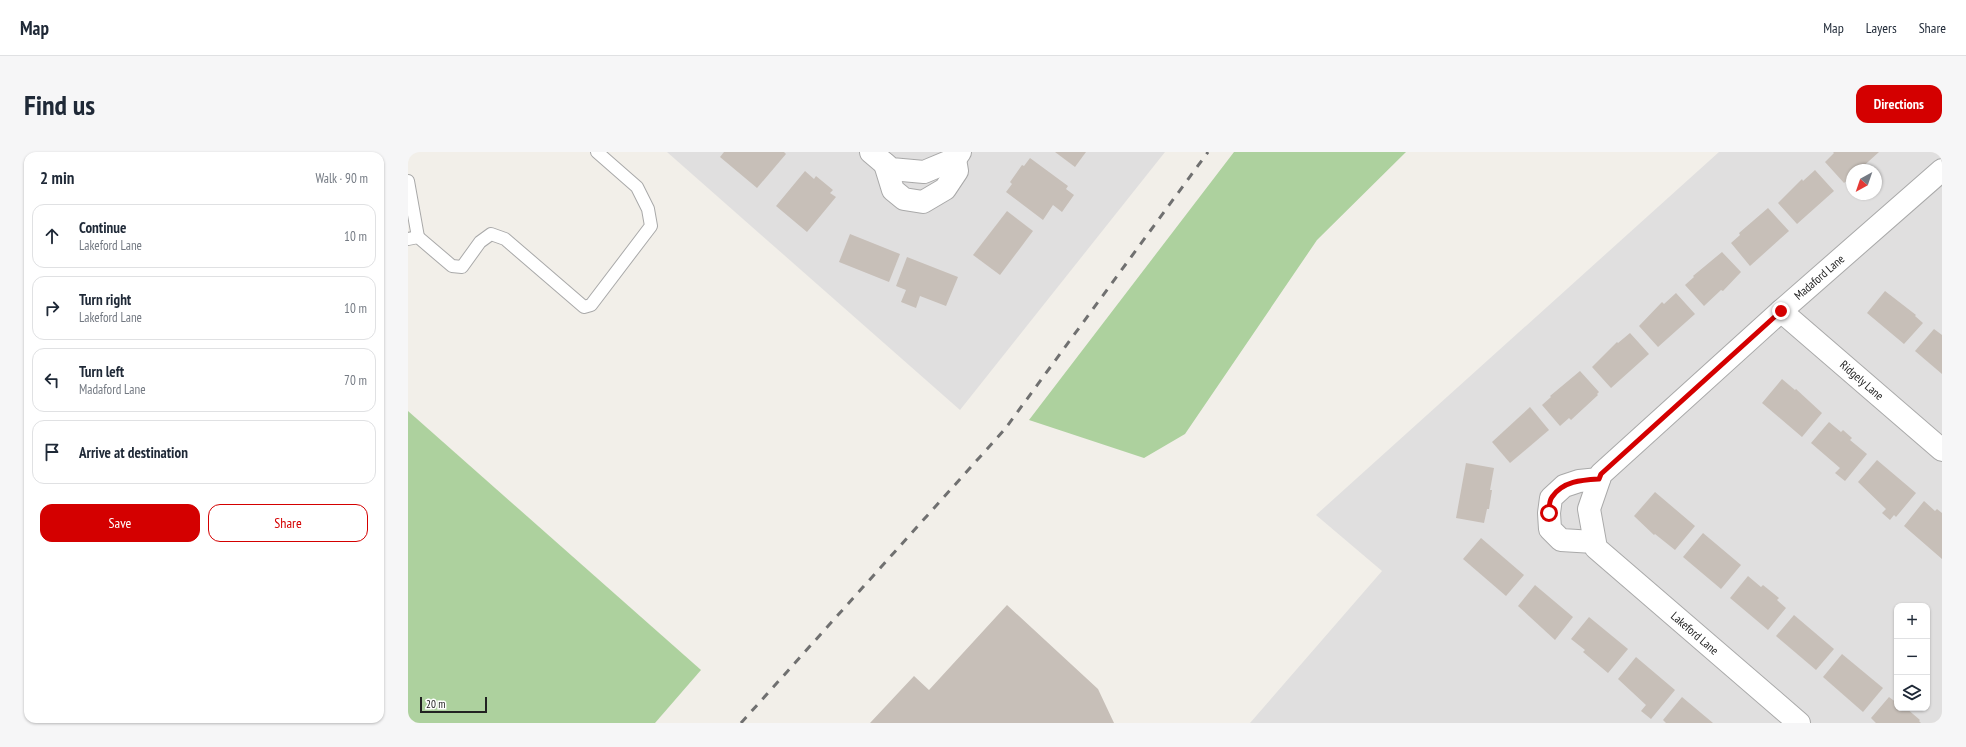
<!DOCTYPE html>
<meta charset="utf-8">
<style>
body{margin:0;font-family:"PT Sans Narrow",sans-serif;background:#f6f6f7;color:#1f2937}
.controls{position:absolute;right:12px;bottom:12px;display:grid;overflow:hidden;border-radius:8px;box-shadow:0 1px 3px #0004}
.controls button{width:36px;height:36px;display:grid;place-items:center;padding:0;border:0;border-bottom:1px solid #e0e1e3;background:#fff;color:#1f2937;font:20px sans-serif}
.compass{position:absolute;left:1438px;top:12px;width:36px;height:36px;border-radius:50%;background:#fff;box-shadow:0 1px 3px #0004;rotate:220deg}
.scale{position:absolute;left:12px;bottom:10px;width:67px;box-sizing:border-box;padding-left:4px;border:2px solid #222;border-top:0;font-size:11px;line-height:14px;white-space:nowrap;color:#222;-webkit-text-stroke:3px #fff;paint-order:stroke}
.stop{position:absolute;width:12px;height:12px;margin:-9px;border:3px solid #d40000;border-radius:50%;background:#fff}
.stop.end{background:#d40000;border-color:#fff;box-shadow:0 1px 4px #0008}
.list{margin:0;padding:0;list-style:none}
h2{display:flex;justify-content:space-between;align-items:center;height:52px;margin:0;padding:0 16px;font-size:17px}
h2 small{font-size:13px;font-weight:400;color:#747a83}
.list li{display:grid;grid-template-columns:26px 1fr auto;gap:12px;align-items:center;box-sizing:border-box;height:64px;margin:0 8px 8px;padding:0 8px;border:1px solid #e0e1e3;border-radius:12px}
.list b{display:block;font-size:15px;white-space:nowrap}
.list p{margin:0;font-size:13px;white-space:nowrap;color:#747a83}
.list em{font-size:13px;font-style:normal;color:#747a83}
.actions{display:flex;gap:8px;padding:12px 16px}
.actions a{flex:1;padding:9px 0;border:1px solid #d40000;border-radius:12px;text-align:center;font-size:14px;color:#d40000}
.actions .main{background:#d40000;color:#fff}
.icon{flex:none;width:22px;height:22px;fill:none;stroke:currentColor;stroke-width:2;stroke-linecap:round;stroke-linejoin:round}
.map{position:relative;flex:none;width:1534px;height:571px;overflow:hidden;border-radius:12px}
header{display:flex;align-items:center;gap:24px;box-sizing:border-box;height:56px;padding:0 20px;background:#fff;border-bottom:1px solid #e0e1e3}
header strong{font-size:19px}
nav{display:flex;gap:22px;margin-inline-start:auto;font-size:14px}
.intro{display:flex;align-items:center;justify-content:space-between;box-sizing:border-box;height:96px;padding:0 24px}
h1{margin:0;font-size:28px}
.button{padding:10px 18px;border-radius:12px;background:#d40000;color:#fff;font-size:14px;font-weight:700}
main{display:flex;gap:24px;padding:0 24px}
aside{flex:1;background:#fff;border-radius:12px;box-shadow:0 1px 3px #0004}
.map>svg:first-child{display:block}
</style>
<header>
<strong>Map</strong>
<nav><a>Map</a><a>Layers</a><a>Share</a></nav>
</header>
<div class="intro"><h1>Find us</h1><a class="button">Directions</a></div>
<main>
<aside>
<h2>2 min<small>Walk · 90 m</small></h2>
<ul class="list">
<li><svg class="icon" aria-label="ahead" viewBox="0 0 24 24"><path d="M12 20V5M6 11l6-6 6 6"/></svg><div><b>Continue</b><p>Lakeford Lane</p></div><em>10 m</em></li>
<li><svg class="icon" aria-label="right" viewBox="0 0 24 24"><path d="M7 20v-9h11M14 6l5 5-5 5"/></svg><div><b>Turn right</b><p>Lakeford Lane</p></div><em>10 m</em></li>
<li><svg class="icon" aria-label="left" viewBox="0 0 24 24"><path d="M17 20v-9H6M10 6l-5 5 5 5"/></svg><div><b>Turn left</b><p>Madaford Lane</p></div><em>70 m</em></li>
<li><svg class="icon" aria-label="arrive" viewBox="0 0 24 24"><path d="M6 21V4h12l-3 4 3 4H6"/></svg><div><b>Arrive at destination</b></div></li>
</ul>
<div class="actions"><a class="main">Save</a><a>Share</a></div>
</aside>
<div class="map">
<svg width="1534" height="571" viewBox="0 0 1534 571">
<rect width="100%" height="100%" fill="#f2efe9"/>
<g fill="#e0dfdf" fill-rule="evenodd">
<path d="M259,0h498l-205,258z"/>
<path d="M1311,0h223v571h-692l132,-152 -66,-56zM1444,18h24v24h-24zM1489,454h30v102h-30z"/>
</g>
<g fill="#add19e">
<path d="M826,0h172l-89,88 -132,194 -41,24 -115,-38z"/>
<path d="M0,259l293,259 -46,53h-247z"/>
</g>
<g fill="#c7bfb8">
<path d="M316,0h60l2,2 -29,34 -37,-31z"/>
<path d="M647,0h31l-11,15z"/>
<path d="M1425,0h46l-20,18h-7v6l-8,7 -19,-21 9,-9z"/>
<path d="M622,6l38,28 -2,3 8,6 -12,17 -9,-7 -10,15 -37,-28 6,-8 -2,-2 12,-17 2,1z"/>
<path d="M1407,18l19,21 -37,33 -19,-21 24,-24 1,2z"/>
<path d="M397,19l9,8 2,-3 17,14 -3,3 6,4 -29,35 -31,-26z"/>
<path d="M1360,56l21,23 -39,35 -19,-23 9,-8 -1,-2z"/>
<path d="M599,59l26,20 -33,44 -27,-20z"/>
<path d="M442,82l50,20 -11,28 -50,-20z"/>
<path d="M1314,100l19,20 -18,19 -2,-1 -17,16 -19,-21 9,-8 -1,-1z"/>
<path d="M499,105l51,20 -12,29 -26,-10 -4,12 -15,-6 5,-12 -10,-4z"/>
<path d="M1477,139l31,24 -1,1 8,7 -19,21 -37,-31z"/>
<path d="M1268,141l19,21 -37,33 -19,-21 23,-24 2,2z"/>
<path d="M1526,177l8,6v39l-27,-23z"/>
<path d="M1222,181l19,21 -38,34 -19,-21 25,-25 1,1z"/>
<path d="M1172,219l19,21 -2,2 1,1 -27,25 -2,-2 -9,8 -18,-21 9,-8 -1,-1z"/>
<path d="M1374,227l13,11 1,-1 26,24 -20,24 -40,-34z"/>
<path d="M1122,255l19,23 -39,33 -18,-21z"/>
<path d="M1421,270l12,10 2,-2 9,8 -2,2 17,14 -22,27 -10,-8 5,-5 -29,-25z"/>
<path d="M1469,308l39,33 -20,24 -2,-2 -4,5 -8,-7 4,-4 -28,-27z"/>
<path d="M1058,311l28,5 -4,22h2l-3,19h-2l-3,14 -28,-5z"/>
<path d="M1247,340l40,34 -20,24 -20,-16 -1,1 -20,-19z"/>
<path d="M1516,349l11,10 2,-2 5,4v46l-38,-33z"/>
<path d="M1295,381l38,32 -20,24 -38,-32z"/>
<path d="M1073,386l43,37 -18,21 -43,-37z"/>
<path d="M1340,424l13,11 2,-2 16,13 -2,2 9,8 -18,22 -38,-32z"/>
<path d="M1127,433l38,32 -18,23 -37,-34z"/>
<path d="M599,453l91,84 16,34h-244l44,-47 15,14z"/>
<path d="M1386,463l40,34 -18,21 -40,-34z"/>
<path d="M1181,465l39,32 -20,24 -25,-21 2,-2 -14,-11z"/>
<path d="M1434,502l41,34 -20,24 -40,-35z"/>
<path d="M1228,505l39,33 -24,29 -10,-8 5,-6 -28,-26z"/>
<path d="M1274,545l31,26h-47l-3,-3z"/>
<path d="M1481,545l8,6v5h9l14,12 -1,1 2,2h-45l-5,-5z"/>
</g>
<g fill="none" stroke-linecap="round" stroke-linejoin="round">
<g stroke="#a9a9a9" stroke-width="14">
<g id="service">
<path d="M0,29l10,56"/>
<path d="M0,87l10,-2 34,29 10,1 18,-25 11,-8 14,5 79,68 7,-2 60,-79 -3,-17 -11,-22 -40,-35"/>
</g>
</g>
<g stroke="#a9a9a9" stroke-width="24">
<g id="minor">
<path d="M463,0l20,17 33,3 31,-13 5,-7"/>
<path d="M477,12l8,26 11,9 19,3 22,-13 12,-18 -2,-12"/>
<path d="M1373,159l161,139"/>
<path d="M1186,390l-33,-2 -11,-11 -1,-16 2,-15 13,-12 15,-5 20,-2"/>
<path d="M1391,571l-203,-175 -7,-39 12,-35 180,-163 161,-141"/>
</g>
</g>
<use href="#service" stroke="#fff" stroke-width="12"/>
<use href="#minor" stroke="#fff" stroke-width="22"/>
<path stroke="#707070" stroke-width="3" stroke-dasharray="8 8" stroke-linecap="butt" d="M333,571l264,-294 203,-277"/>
</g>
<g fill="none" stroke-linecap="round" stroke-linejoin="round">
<path stroke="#d40000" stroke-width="5" d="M1141,361c0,-5 0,-12 3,-16 11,-16 30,-17 47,-18l2,-5 180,-163"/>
</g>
<g text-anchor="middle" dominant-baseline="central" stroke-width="3" stroke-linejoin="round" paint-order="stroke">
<g font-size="12" fill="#222" stroke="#fff">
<text transform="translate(1411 125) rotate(-41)">Madaford Lane</text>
<text transform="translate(1454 228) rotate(41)">Ridgely Lane</text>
<text transform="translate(1287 481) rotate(41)">Lakeford Lane</text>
</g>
</g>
</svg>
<div class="controls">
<button>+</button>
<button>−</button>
<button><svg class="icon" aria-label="layers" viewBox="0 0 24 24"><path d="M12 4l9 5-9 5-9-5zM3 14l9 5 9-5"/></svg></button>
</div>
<svg class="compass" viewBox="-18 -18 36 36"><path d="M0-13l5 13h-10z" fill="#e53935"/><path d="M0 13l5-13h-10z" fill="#747a83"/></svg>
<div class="scale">20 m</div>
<div class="stop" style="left:1141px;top:361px"></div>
<div class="stop end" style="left:1373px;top:159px"></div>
</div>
</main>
